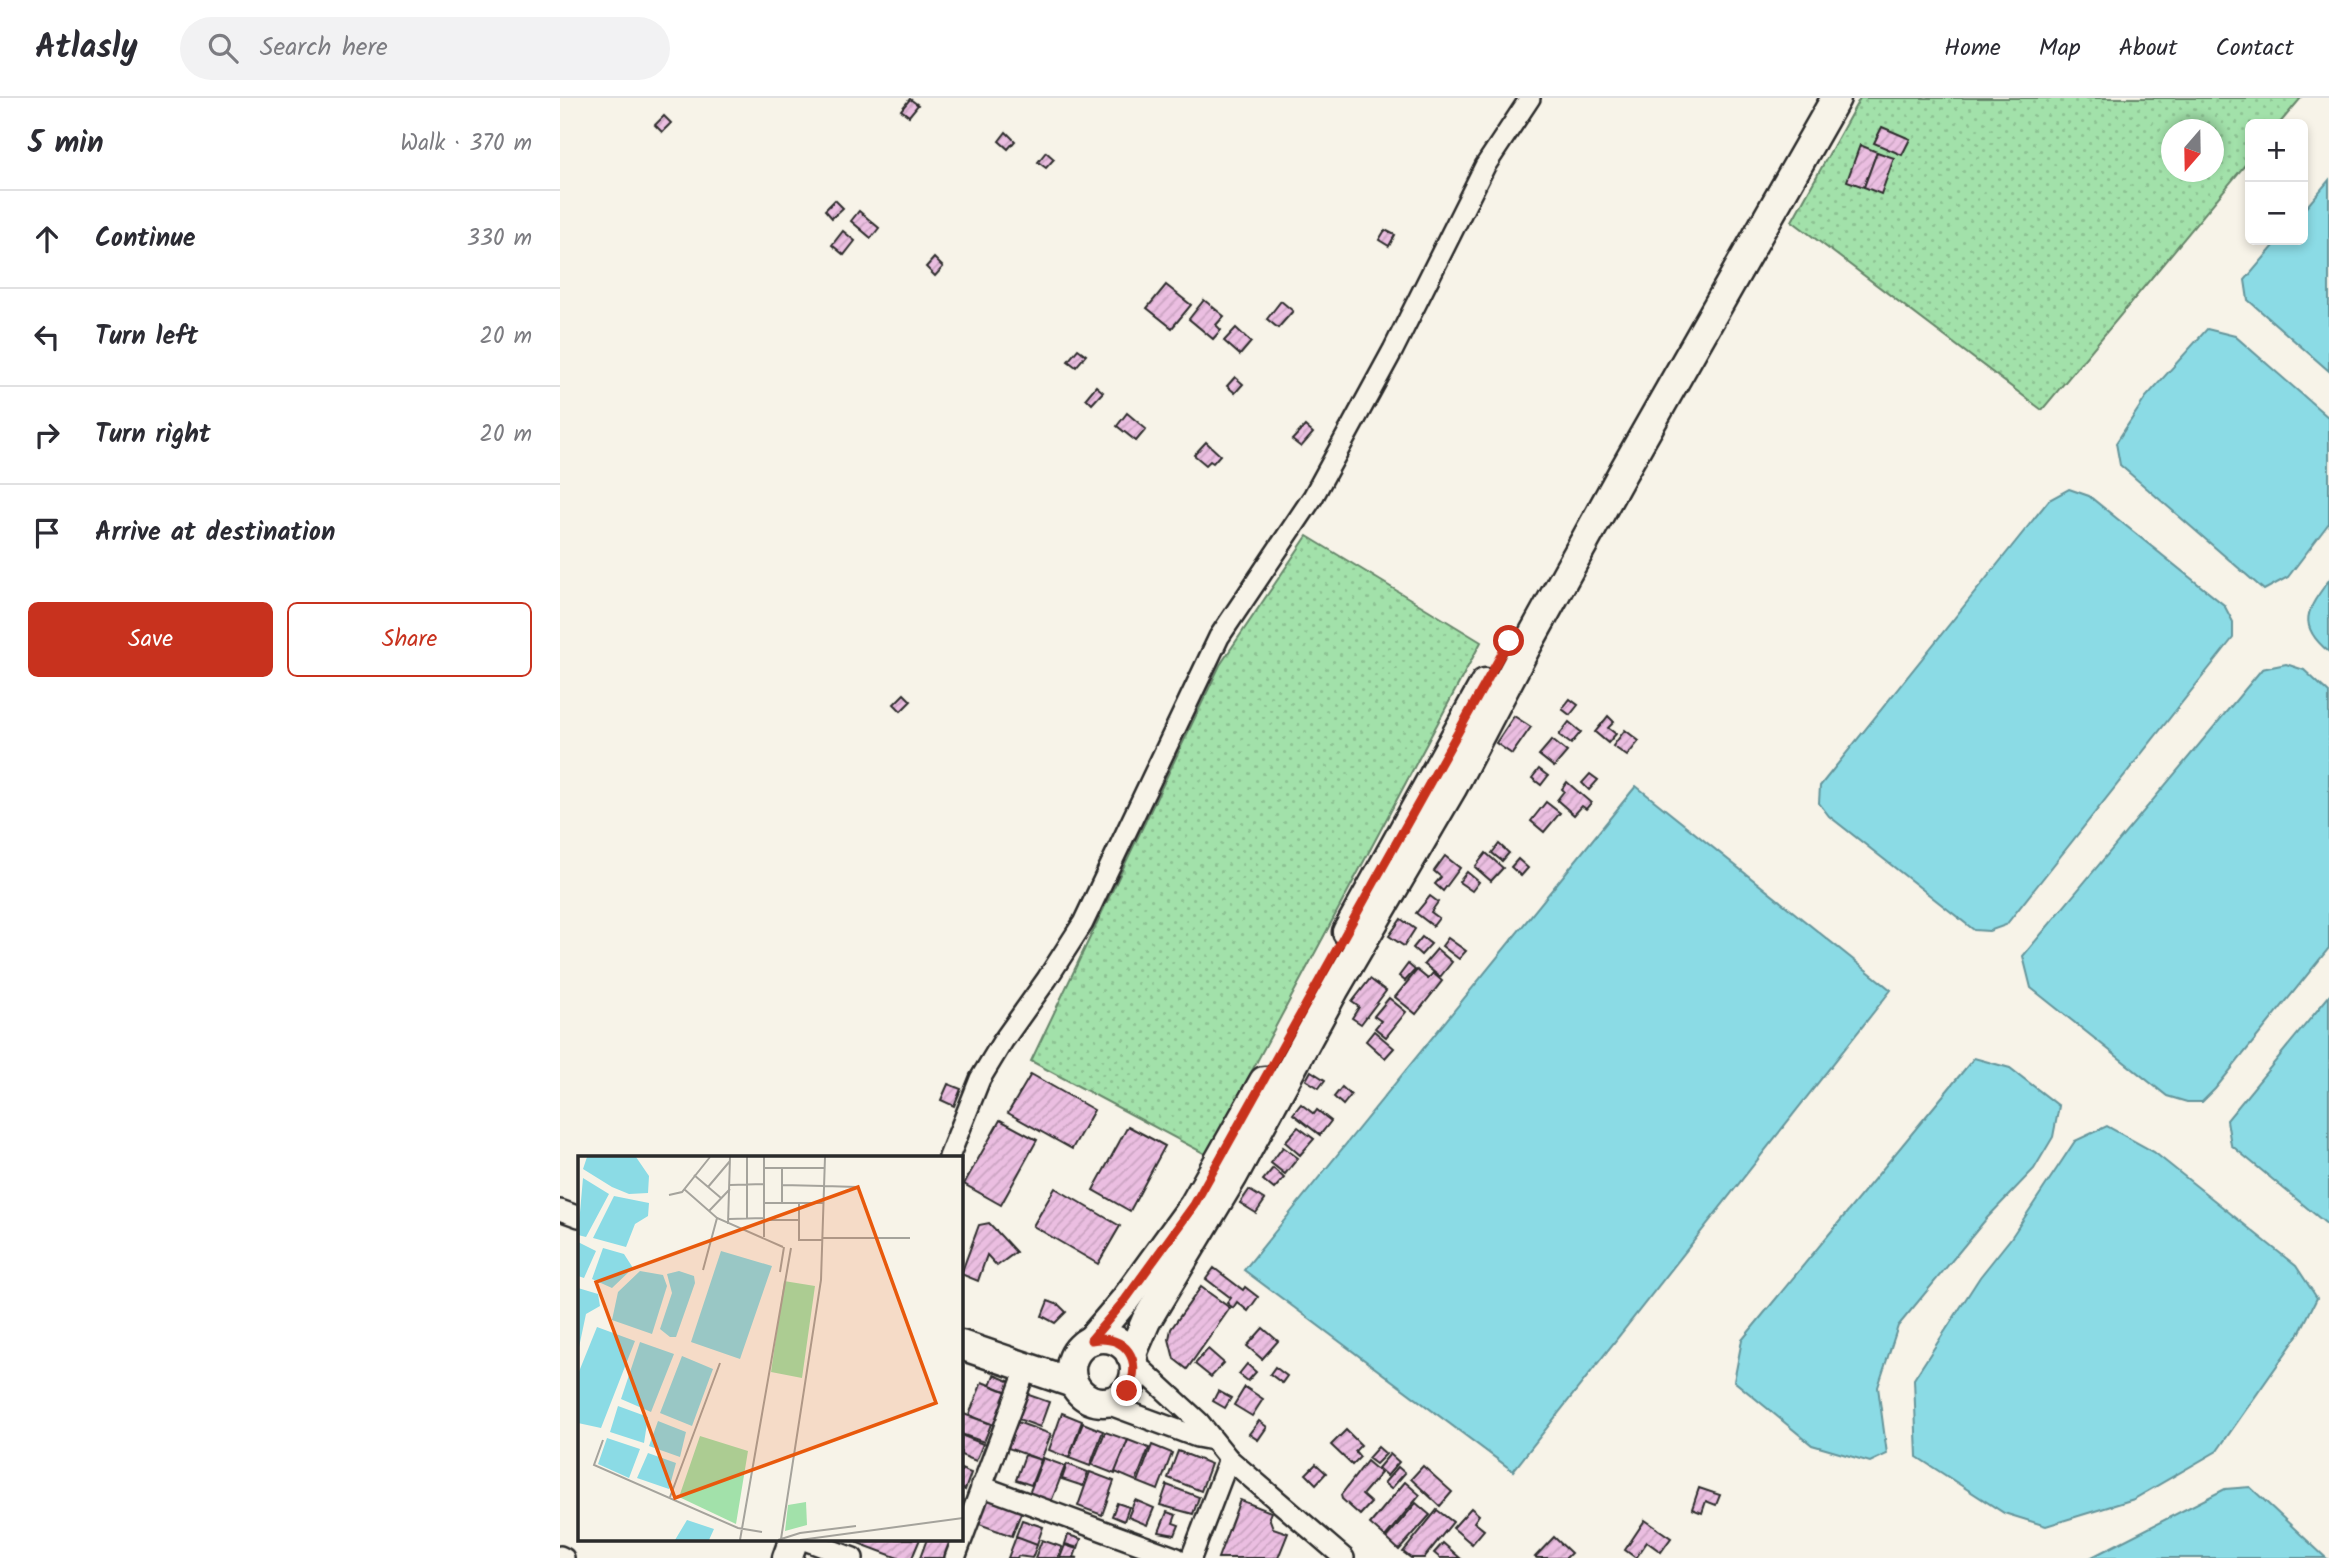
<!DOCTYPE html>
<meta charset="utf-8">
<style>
body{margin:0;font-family:Kalam,sans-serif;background:#f2f2f3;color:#2b2b33}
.controls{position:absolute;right:21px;top:21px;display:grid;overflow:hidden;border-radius:10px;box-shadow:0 4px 10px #0003}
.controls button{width:63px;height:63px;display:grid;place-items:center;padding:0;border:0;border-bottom:2px solid #e1e1e2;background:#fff;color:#2b2b33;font:35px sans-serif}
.compass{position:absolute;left:1601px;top:21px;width:63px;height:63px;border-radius:50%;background:#fff;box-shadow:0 4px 10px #0003;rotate:200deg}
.stop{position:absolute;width:21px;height:21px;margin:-16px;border:5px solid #c8321e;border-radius:50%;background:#fff}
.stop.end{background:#c8321e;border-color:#fff;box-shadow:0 2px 7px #0008}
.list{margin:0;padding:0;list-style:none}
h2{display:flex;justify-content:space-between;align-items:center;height:91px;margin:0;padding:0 28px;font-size:30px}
h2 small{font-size:23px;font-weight:400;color:#7c7c81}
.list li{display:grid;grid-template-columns:46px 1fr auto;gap:21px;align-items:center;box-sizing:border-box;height:98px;padding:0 28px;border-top:2px solid #e1e1e2}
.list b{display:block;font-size:26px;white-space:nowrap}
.list em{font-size:23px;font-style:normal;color:#7c7c81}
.actions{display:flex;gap:14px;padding:21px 28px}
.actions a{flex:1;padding:16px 0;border:2px solid #c8321e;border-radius:10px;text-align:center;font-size:24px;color:#c8321e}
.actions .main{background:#c8321e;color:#fff}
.icon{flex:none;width:38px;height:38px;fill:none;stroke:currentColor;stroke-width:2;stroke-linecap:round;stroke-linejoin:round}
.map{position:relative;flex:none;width:1769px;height:1460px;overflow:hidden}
header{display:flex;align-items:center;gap:42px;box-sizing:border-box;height:98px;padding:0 35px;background:#fff;border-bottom:2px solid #e1e1e2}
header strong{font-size:33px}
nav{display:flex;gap:38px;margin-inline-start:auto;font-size:24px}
.search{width:490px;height:63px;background:#f2f2f3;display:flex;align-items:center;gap:18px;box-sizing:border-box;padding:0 24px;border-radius:38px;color:#7c7c81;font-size:26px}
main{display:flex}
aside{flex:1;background:#fff}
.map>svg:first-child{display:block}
</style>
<header>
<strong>Atlasly</strong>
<div class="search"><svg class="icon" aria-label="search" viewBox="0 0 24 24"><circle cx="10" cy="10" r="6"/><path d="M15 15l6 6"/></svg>Search here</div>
<nav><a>Home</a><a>Map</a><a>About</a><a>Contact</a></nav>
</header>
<main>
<aside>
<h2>5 min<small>Walk · 370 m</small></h2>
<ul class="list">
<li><svg class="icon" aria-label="ahead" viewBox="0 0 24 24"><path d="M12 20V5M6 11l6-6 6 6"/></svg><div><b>Continue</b></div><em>330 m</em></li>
<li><svg class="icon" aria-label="left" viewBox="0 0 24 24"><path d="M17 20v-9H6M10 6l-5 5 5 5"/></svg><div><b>Turn left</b></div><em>20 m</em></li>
<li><svg class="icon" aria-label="right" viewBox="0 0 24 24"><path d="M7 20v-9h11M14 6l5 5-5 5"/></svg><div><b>Turn right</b></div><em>20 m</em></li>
<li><svg class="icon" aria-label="arrive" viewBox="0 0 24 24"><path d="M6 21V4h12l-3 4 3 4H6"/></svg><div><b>Arrive at destination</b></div></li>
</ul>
<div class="actions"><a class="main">Save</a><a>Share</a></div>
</aside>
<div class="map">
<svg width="1769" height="1460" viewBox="0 0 1769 1460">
<defs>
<pattern id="grass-dots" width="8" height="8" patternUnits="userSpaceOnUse" patternTransform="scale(1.75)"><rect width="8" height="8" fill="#a2e1aa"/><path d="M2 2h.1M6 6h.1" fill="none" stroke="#8cc192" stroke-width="1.8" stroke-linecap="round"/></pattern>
<pattern id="building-hatch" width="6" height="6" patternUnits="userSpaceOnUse" patternTransform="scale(1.75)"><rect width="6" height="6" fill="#ebbee1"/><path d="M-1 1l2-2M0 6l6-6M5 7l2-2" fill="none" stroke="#caa3c1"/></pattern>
</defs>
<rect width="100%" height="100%" fill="#f7f3e8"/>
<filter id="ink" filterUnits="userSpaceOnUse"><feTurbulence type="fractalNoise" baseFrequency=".0143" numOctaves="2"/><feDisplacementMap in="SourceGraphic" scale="14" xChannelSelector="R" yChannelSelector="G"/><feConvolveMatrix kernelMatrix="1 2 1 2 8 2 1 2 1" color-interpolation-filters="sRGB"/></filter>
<g filter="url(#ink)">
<g fill="url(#grass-dots)" stroke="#66866a" stroke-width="2" fill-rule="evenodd">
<path d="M1300,0h441l-22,26h-29v35l-208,251 -250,-189zM1612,32h42v42h-42z"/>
<path d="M747,438l174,106 -274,513 -176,-94 189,-396z"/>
</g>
<g fill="#8bdbe5" stroke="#65959b" stroke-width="2">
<path d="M1769,82v191l-81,-71 -3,-20 34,-40h24v-29z"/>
<path d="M1647,231l28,7 94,82v105l-41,54 -24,13 -144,-125 -4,-22 30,-46z"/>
<path d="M1509,391l20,7 135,109 9,17v16l-227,287 -17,6 -15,-1 -145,-114 -10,-13 1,-17 229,-286z"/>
<path d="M1769,482v72c-33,-27 -22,-42 0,-72z"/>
<path d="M1726,566l18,6 25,23v255l-114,141 -13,13h-15l-20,-6 -136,-108 -8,-32 239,-287z"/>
<path d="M1076,688l255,204 -378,481 -269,-201z"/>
<path d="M1769,898v230l-98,-81 -4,-25z"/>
<path d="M1414,960l36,10 49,38 -6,31 -19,32 -47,49 -89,108 -20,61 9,67 -17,8 -58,-17 -78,-64 8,-41z"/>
<path d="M1547,1028l47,26 142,114 21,32 -18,36 -82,117 -83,48 -88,27 -42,-13 -87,-56 -3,-78 66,-102 31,-39 64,-97z"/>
<path d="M1690,1389l76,71h-236l135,-69z"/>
</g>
<g fill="url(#building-hatch)" stroke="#2b2b2b" stroke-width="2">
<path d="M350,1l8,6 -9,11 -8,-6z"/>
<path d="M104,18l7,7 -9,9 -7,-7z"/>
<path d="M1322,29l28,12 -8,16 -28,-12z"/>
<path d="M446,34l9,9 -7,8 -9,-8z"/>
<path d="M1300,47l17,7 -13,35 -17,-6z"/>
<path d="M486,54l8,7 -8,9 -8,-6z"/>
<path d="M1317,54l17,6 -13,36 -17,-7z"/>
<path d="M275,102l8,8 -11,10 -7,-8z"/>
<path d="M299,113l20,17 -8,10 -20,-17z"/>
<path d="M825,132l10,5 -6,11 -10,-6z"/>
<path d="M283,133l12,10 -11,14 -12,-10z"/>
<path d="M374,160l9,9 -8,9 -9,-9z"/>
<path d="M606,187l25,20 -19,23 -25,-20z"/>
<path d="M644,202l20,16 -8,9 5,5 -8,9 -24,-20z"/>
<path d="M721,203l12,10 -15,17 -11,-9z"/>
<path d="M676,230l15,14 -11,13 -16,-14z"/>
<path d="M518,251l8,6 -10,12 -8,-6z"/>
<path d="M675,279l8,7 -8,9 -8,-7z"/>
<path d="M536,288l7,6 -11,12 -6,-6z"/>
<path d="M567,315l19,16 -10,12 -19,-15z"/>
<path d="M745,328l8,7 -12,14 -9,-7z"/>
<path d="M646,344l14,13 -7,8 -3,-2 -4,4 -12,-10z"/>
<path d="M344,596l7,7 -10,10 -7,-7z"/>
<path d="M1010,601l8,6 -8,10 -8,-6z"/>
<path d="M954,618l17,11 -19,27 -16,-11z"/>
<path d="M1048,618l6,6 -6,6 8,6 -8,9 -13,-11z"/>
<path d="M1009,624l12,10 -10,12 -12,-9z"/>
<path d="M1065,632l14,11 -12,15 -14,-10z"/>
<path d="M992,642l15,12 -13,15 -15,-12z"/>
<path d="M979,671l9,7 -7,9 -9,-7z"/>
<path d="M1030,676l8,6 -9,10 -7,-7z"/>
<path d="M1007,684l24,21 -5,6 -4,-3 -8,9 -17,-15 7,-9 -2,-2z"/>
<path d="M986,704l14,11 -16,19 -13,-11z"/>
<path d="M939,746l10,9 -7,8 -10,-8z"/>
<path d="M926,755l17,15 -12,13 -16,-14z"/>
<path d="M885,758l15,12 -17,23 -8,-7 6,-7 -7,-6z"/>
<path d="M958,761l10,9 -7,8 -10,-9z"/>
<path d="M907,774l12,10 -7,9 -13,-9z"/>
<path d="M870,798l8,6 -7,10 8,6 -6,8 -17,-13z"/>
<path d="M841,821l14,10 -11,17 -15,-10z"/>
<path d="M862,839l9,7 -10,11 -8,-7z"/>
<path d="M888,840l18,13 -7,8 -17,-13z"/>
<path d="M877,851l15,13 -12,15 -16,-13z"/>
<path d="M848,866l7,6 -10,11 -6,-5z"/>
<path d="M857,872l11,9 5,-6 9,8 -26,33 -21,-17z"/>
<path d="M810,881l16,12 -25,33 -9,-6 7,-11 -7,-5z"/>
<path d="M829,900l17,14 -20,25 -11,-9 6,-7 -7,-5z"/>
<path d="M814,933l20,17 -9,10 -19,-17z"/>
<path d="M751,973l14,9 -6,8 -13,-8z"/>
<path d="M471,976l63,36 -22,39 -64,-36z"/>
<path d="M388,986l13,5 -7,17 -13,-6z"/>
<path d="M782,989l9,8 -8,10 -9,-8z"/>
<path d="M741,1006l13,10 3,-4 14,11 -11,14 -27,-21z"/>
<path d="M440,1022l37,20 -36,65 -37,-21z"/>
<path d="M568,1028l37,20 -35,65 -37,-21z"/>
<path d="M738,1029l16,12 -14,16 -15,-13z"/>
<path d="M723,1049l15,11 -13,16 -14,-11z"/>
<path d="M713,1070l11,10 -10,11 -11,-9z"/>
<path d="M495,1090l65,38 -22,38 -65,-38z"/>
<path d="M689,1092l16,10 -9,13 -16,-10z"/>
<path d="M429,1125l27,29 -19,14 -10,-11 -9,26 -17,-7 18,-49z"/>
<path d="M654,1170l29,22 2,-3 13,10 -10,14 -11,-9 -4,6 -6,-5 4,-5 -25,-19z"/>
<path d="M641,1189l29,21 -43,61 -13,-10 -5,-20 2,-10z"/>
<path d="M488,1203l11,4 7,7 -11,11 -13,-7z"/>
<path d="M703,1230l15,13 -16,18 -15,-13z"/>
<path d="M648,1251l16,14 -13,14 -16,-13z"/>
<path d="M687,1266l9,8 -8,9 -9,-7z"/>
<path d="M715,1269l12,9 -5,7 -12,-9z"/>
<path d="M434,1277l17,7 -3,10 -18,-7z"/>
<path d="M422,1284l25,10 -13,33 -25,-10z"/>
<path d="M685,1289l18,12 -11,17 -18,-11z"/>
<path d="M658,1293l13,7 -6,10 -12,-7z"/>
<path d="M466,1296l23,8 -9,25 -22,-8z"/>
<path d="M401,1315l30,11 -7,18 -23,-8z"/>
<path d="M502,1315l20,8 -13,37 -20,-8z"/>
<path d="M699,1323l8,6 -9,13 -9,-6z"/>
<path d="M457,1324l34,12 -10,26 -33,-12z"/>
<path d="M523,1325l20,8 -13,35 -21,-8z"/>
<path d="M786,1332l15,15 -6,6 5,6 -8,8 -21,-20z"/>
<path d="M545,1334l23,8 -13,34 -23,-9z"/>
<path d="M401,1337l22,9 -7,17 -15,-6z"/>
<path d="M568,1342l21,8 -13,33 -21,-9z"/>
<path d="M592,1347l20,8 -14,37 -20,-8z"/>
<path d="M818,1349l8,7 -10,10 -8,-6z"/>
<path d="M618,1353l33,13 -10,27 -33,-13z"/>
<path d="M830,1356l9,8 -12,14 -9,-8z"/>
<path d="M465,1357l16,5 -10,25 -15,-5z"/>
<path d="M483,1360l22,8 -14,36 -22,-8z"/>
<path d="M807,1363l14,12 -19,22 9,8 -11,12 -18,-16 -1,-4z"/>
<path d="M507,1366l21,8 -5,14 -21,-7z"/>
<path d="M756,1366l10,9 -10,11 -10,-10z"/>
<path d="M863,1368l29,26 -12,14 -29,-27z"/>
<path d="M838,1369l7,6 -14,16 -7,-6z"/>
<path d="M401,1371l10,4 -6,17 -4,-2z"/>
<path d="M530,1374l24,9 -12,34 -24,-9z"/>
<path d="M845,1384l15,13 -35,42 -15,-13z"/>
<path d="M607,1387l32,12 -6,17 -33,-9z"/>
<path d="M1139,1390l21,7 -4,10 -10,-4 -4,12 -10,-4z"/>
<path d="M428,1399l34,13 -10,26 -33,-12z"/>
<path d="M575,1402l19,8 -7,17 -19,-8z"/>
<path d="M680,1402l31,12 -2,5 4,11 15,5 -10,25h-60z"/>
<path d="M557,1405l12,4 -5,14 -12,-5z"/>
<path d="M856,1405l14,12 -31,35 -13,-12z"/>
<path d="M911,1410l8,7 -5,7 10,8 -12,14 -19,-16z"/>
<path d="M877,1412l16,12 -29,36h-13l-8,-6z"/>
<path d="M607,1414l9,3 -3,8 6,2 -4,10 -16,-3z"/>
<path d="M462,1422l21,7 -6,17 -21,-8z"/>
<path d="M1085,1422l26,18 -10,14 -14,-10 -11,16 -11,-8z"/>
<path d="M508,1437l13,4 -3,9 -13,-4z"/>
<path d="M456,1439l21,8 -5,13 -14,-2 -1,2h-9z"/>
<path d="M994,1439l17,16 -5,5h-29l-2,-1z"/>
<path d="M300,1441h60l-8,19h-14l-40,-15z"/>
<path d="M367,1441h14l10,4 -5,15h-26z"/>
<path d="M482,1442l20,7 -4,11h-23z"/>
<path d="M883,1445l17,15h-20l-6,-5z"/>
<path d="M505,1447l12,4 -3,8 4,1h-18z"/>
</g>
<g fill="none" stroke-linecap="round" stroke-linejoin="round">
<g stroke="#2b2b2b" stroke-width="24">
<g id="street">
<path d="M389,1059l31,-78 23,-38 44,-62 36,-56 136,-286 94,-140 80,-147 92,-184 45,-68"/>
<path d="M0,1112l19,7"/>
<path d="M574,1264l65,60 30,37 115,99"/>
<path d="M542,1304l95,35 16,3"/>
<path d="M421,1388l196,72"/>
<path d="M242,1441l51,19"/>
<path d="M0,1458l4,2"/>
<path d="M395,1460l71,-189"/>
<path d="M631,1460l38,-99"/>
</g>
</g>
<g stroke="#2b2b2b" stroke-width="33">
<g id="secondary">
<path d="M787,834l138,-249"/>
<circle cx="543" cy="1272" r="32"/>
<path d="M531,1242l34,-40 69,-95 70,-124"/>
<path d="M401,1247l112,38"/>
<path d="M571,1258l15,-35 87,-145 101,-186 118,-202 73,-139 98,-177 213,-374"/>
<path d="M227,1460l7,-19"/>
</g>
</g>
<use href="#street" stroke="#f7f3e8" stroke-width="19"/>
<use href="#secondary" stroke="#f7f3e8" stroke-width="28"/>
</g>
</g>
<g fill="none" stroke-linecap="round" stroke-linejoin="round" filter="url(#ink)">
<path stroke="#c8321e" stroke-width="9" d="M567,1293c18,-30 -2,-58 -36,-51l34,-40 69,-95 315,-564"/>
</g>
<g transform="translate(18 1058)">
<rect width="385" height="385" fill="#f7f3e8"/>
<path d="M206,125l31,5 -13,92 -31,-6zM122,280l48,15 -12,73 -57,-27z" fill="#a2e1aa"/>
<path d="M228,346l1,23 -22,6 3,-26z" fill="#a2e1aa"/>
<path d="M9,1h49l13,19 -1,17 -19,1 -17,-7 -29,-18zM5,22l26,16 -23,43 -8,-2zM36,40l35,7 -1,13 -13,8 -9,23 -33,-9zM0,86l18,9 -12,27 -6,-2zM25,92l21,6 9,14 -21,20 -20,-9zM143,95l51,15 -32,93 -49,-17zM62,115l23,4 4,11 -15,48 -40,-14 6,-28zM101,115l15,5 1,7 -19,54h-6l-10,-8 12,-36 -5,-19zM0,132l20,6 2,12 -14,8 -8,38zM19,171l38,14 -34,87 -23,-5v-49zM62,186l34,12 -23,58 -30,-13zM104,200l31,13 -21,57 -32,-13zM40,250l30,11 -4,26 -34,-11zM80,265l28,11 -6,25 -31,-11zM29,282l33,11 -11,29 -31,-14zM70,297l28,10 -7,26 -32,-11zM109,364l27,9 -5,11h-34z" fill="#8bdbe5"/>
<path fill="none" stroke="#a5a39c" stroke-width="2" d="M187,12h60M116,19l27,23M152,29l35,-1M204,29l42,1M246,30l34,1M130,31l22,-26M106,33l33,29 66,29M91,39l13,-3 28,-35M186,47h60M204,47v-35M131,55l21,-22M169,62v-61M151,63l35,-1M186,64h35M150,68l2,-67M186,81v-80M244,82h88M220,84h24M221,84v-38M125,114l14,-52M202,116l4,-25M25,284l-9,25 144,63 24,4M92,341l50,-134M203,383l40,-259 4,-123M162,384l51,-292M200,384l22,-7 56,-7M222,384l163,-22"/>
<path fill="#e8590c" fill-opacity="0.15" stroke="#e8590c" stroke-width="3.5" d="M280,31l78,216 -261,95 -79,-216z"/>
<rect width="385" height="385" fill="none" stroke="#2b2b2b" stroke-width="3.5"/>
</g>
</svg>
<div class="controls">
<button>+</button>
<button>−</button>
</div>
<svg class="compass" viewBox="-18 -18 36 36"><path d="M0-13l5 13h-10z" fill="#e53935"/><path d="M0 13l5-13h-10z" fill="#7c7c81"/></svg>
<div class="stop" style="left:949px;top:543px"></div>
<div class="stop end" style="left:567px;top:1293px"></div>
</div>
</main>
